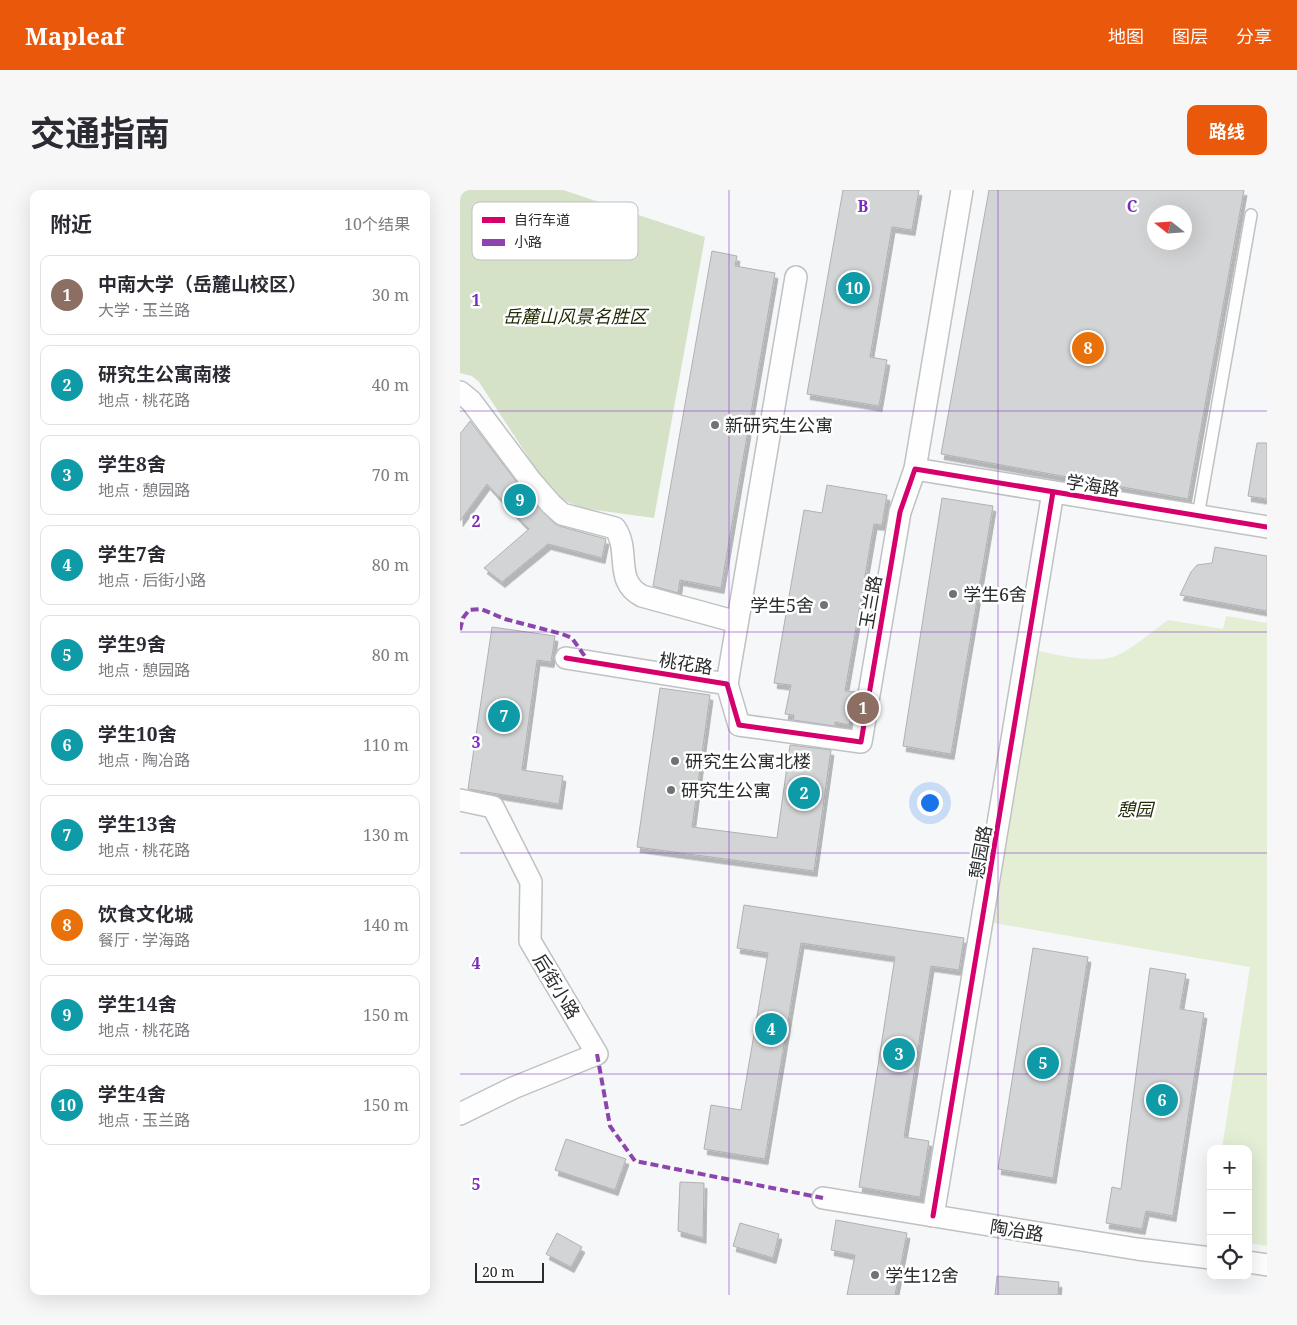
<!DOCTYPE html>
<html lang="zh">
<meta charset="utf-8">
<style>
body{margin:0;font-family:"Noto Serif","Noto Sans SC",serif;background:#f7f7f7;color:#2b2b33}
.controls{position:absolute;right:15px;bottom:15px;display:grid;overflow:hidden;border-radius:10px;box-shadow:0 5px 20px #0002}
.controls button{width:45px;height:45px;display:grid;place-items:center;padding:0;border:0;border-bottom:1px solid #e1e1e2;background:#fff;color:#2b2b33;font:25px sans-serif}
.compass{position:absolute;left:687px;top:15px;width:45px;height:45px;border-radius:50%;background:#fff;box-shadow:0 5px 20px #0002;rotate:287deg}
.scale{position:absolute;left:15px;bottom:12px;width:69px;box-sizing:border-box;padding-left:5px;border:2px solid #2a2b2c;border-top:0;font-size:14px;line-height:18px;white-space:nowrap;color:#2a2b2c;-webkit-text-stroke:4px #fff;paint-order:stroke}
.you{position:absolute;left:469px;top:612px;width:18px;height:18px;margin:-12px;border:4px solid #fff;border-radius:50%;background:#1a73e8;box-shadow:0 0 0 8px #1a73e833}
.badge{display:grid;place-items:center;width:32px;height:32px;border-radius:50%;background:#ea580c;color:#fff;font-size:16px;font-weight:700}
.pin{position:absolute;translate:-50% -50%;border:2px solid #fff;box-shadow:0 1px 5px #0006}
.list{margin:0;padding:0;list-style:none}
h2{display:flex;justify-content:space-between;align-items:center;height:65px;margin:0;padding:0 20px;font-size:21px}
h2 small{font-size:16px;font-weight:400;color:#7c7c81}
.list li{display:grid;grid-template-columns:32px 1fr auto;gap:15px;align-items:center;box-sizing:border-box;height:80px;margin:0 10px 10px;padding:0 10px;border:1px solid #e1e1e2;border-radius:10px}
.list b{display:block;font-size:19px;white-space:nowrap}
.list p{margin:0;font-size:16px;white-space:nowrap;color:#7c7c81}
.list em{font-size:16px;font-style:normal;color:#7c7c81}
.icon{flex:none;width:28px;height:28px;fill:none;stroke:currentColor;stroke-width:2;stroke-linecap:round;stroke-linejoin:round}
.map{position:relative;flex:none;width:807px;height:1105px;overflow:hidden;border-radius:10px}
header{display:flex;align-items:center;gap:30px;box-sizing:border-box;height:70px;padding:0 25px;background:#ea580c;color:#fff}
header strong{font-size:24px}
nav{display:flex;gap:28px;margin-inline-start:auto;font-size:18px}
.intro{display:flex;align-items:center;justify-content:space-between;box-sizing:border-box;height:120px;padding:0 30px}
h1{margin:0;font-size:35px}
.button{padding:12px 22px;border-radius:10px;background:#ea580c;color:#fff;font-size:18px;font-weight:700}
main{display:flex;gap:30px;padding:0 30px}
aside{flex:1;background:#fff;border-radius:10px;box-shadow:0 5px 20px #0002}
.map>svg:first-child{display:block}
</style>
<header>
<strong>Mapleaf</strong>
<nav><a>地图</a><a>图层</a><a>分享</a></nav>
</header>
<div class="intro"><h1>交通指南</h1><a class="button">路线</a></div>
<main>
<aside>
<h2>附近<small>10个结果</small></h2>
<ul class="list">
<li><span class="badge" style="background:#8d6e63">1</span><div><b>中南大学（岳麓山校区）</b><p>大学 · 玉兰路</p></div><em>30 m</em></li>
<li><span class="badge" style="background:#0f9aa8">2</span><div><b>研究生公寓南楼</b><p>地点 · 桃花路</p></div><em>40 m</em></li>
<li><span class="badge" style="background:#0f9aa8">3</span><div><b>学生8舍</b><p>地点 · 憩园路</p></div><em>70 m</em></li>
<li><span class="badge" style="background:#0f9aa8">4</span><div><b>学生7舍</b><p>地点 · 后街小路</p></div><em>80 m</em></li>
<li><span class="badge" style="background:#0f9aa8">5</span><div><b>学生9舍</b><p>地点 · 憩园路</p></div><em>80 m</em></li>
<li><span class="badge" style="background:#0f9aa8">6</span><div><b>学生10舍</b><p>地点 · 陶冶路</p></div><em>110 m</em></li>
<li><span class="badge" style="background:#0f9aa8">7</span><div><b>学生13舍</b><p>地点 · 桃花路</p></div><em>130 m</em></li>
<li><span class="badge" style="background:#e8710a">8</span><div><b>饮食文化城</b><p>餐厅 · 学海路</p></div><em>140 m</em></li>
<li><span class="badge" style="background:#0f9aa8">9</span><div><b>学生14舍</b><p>地点 · 桃花路</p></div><em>150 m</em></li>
<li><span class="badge" style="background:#0f9aa8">10</span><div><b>学生4舍</b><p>地点 · 玉兰路</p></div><em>150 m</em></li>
</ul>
</aside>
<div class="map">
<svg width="807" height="1105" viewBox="0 0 807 1105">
<defs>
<filter id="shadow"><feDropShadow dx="3" dy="5.5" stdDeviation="0" flood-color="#0004"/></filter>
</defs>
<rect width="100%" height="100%" fill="#f5f7f9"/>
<path fill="#e3eed5" d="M766,426l41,7v623l-19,-3v-94h-26l28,-182 -268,-46 46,-272c24,4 57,14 81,9 15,-2 45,-28 59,-38l55,9z"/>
<path fill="#d6e2c8" d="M0,0h103l142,47 -51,281 -73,-10 -15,-7 -13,-10 -15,-19 -59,-90 -7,-6 -12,-3z"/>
<g fill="#d3d4d6" stroke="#b0b1b2" fill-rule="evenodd" filter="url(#shadow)">
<path d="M383,0h76l-7,40 -20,-3 -22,130 17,3 -8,46 -72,-12z"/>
<path d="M529,0h255l-56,309 -247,-45zM694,22h30v30h-30z"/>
<path d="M252,61l25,5 -2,10 40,7 -54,315 -41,-8 -2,13 -25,-7z"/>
<path d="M10,231l52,68 32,34 5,3 47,13 -4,19 -54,-14 -46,38 -18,-14 45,-39 -42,-45 -27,37v-87z"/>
<path d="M797,253h10v56l-19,-3z"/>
<path d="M367,295l60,10 -5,30 -8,-1 -29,167 10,1 -6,33 -14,-3v4l-42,-6 1,-5 -9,-1 6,-29 -17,-2 30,-173 18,3z"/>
<path d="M482,308l51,8 -42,248 -48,-8z"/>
<path d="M755,357l52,9v55l-87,-16 11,-23 6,-7 15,-2z"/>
<path d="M32,437l63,9 -4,26 -14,-2 -15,110 41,6 -4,28 -91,-15z"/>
<path d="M200,498l50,7 -18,132 85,11 13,-93 41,5 -17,121 -177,-24z"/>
<path d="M284,715l220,33 -5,32 -28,-4 -27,171 25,4 -9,56 -61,-10 36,-230 -94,-14 -36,216 -61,-10 7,-44 30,5 27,-157 -31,-5z"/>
<path d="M573,758l55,9 -35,221 -55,-9z"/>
<path d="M690,778l36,6 -6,35 24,4 -31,203 -27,-5 -4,18 -36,-6 6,-36 9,2z"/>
<path d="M106,949l60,20 -11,31 -60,-20z"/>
<path d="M220,992l24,1 -1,55 -25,-7z"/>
<path d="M376,1030l71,13 -12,62h-48l8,-40 -24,-5z"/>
<path d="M280,1033l39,11 -6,24 -40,-12z"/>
<path d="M97,1043l25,14 -11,20 -25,-13z"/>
<path d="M537,1086l62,6 -1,13h-63z"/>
</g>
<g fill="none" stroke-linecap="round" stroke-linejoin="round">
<g stroke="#bfc1c2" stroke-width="14">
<path id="service" d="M738,326l53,-301"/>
</g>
<g stroke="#bfc1c2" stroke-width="24">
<g id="minor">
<path d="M0,202l11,9 60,80 20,23 11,10 53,14c16,23 -2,53 27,68l95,26"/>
<path d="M455,279l352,58"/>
<path d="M106,468l161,26 12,41 122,17 39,-230 15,-43 47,-279"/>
<path d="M267,494l69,-407"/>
<path d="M0,610l33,7 38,75 -1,59 67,113 -84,34 -53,26"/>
<path d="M363,1008l314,51 74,9"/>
<path d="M473,1026l120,-724"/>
<path d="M788,1072l19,3"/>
</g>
</g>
<use href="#service" stroke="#fefefe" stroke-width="11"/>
<use href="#minor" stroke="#fefefe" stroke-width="21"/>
<g stroke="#8e44ad" stroke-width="4" stroke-dasharray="8 4" stroke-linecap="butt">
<path d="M0,440l3,-12 6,-8 12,-1 24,10 57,15 10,4 16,23"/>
<path d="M137,864l13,72 25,35 188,37"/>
</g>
<g stroke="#fff" stroke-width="8">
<g id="cycleway">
<path d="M106,468l161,26 12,41 122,17 39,-230 15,-43 352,58"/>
<path d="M473,1026l120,-724"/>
</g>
</g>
<use href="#cycleway" stroke="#d6006c" stroke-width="5"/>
</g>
<path fill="none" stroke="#7b2cbf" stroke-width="1" stroke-opacity="0.55" d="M269,0v1105M538,0v1105M0,221h807M0,442h807M0,663h807M0,884h807"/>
<g fill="#717274" stroke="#fff" stroke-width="2">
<circle cx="255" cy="235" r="5"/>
<circle cx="493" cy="404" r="5"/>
<circle cx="364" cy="415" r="5"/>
<circle cx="215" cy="571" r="5"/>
<circle cx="211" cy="600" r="5"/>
<circle cx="415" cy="1085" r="5"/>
</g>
<g text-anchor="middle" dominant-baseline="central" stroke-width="5" stroke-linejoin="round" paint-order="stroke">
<g font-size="18" font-style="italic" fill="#222e08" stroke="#fff">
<text x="115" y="126">岳麓山风景名胜区</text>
<text x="675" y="619">憩园</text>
</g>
<g font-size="18" fill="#2a2b2c" stroke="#fff" text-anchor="start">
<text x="265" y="235">新研究生公寓</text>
<text x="503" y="404">学生6舍</text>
<text x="354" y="415" text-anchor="end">学生5舍</text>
<text x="225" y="571">研究生公寓北楼</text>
<text x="221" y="600">研究生公寓</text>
<text x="425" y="1085">学生12舍</text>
</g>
<g font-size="18" fill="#2a2b2c" stroke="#fff">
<text transform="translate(633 295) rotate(9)">学海路</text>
<text transform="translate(410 412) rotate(-80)">玉兰路</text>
<text transform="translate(226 473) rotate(9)">桃花路</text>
<text transform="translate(520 662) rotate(-80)">憩园路</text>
<text transform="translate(97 796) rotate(59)">后街小路</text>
<text transform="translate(557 1040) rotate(9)">陶冶路</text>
</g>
</g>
<rect x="12" y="12" width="166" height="58" rx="8" fill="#fff" stroke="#bfbfc0" stroke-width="1"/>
<rect x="22" y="27" width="23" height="6" fill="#d6006c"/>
<rect x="22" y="49" width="23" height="7" fill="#8e44ad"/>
<g font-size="14" fill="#2a2b2c">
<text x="54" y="35">自行车道</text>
<text x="54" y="57">小路</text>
</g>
<g font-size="16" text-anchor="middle" font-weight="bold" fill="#7b2cbf" stroke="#fff" stroke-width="5" stroke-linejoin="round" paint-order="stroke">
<text x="403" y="22">B</text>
<text x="672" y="22">C</text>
<text x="16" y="116">1</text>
<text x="16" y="337">2</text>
<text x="16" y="558">3</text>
<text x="16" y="779">4</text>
<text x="16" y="1000">5</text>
</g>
</svg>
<div class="controls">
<button>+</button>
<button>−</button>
<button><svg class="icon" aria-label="locate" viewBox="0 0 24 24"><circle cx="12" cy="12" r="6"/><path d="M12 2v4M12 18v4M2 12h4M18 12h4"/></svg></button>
</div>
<svg class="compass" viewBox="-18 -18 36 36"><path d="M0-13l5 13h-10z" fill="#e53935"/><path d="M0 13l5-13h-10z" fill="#7c7c81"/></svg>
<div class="scale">20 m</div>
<div class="you"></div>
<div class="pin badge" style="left:403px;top:518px;background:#8d6e63">1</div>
<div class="pin badge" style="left:344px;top:603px;background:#0f9aa8">2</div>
<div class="pin badge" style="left:439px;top:864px;background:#0f9aa8">3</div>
<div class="pin badge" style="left:311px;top:839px;background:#0f9aa8">4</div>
<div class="pin badge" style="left:583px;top:873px;background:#0f9aa8">5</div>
<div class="pin badge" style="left:702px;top:910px;background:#0f9aa8">6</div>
<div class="pin badge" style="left:44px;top:526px;background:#0f9aa8">7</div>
<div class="pin badge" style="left:628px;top:158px;background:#e8710a">8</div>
<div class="pin badge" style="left:60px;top:310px;background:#0f9aa8">9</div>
<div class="pin badge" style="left:394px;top:98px;background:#0f9aa8">10</div>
</div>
</main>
